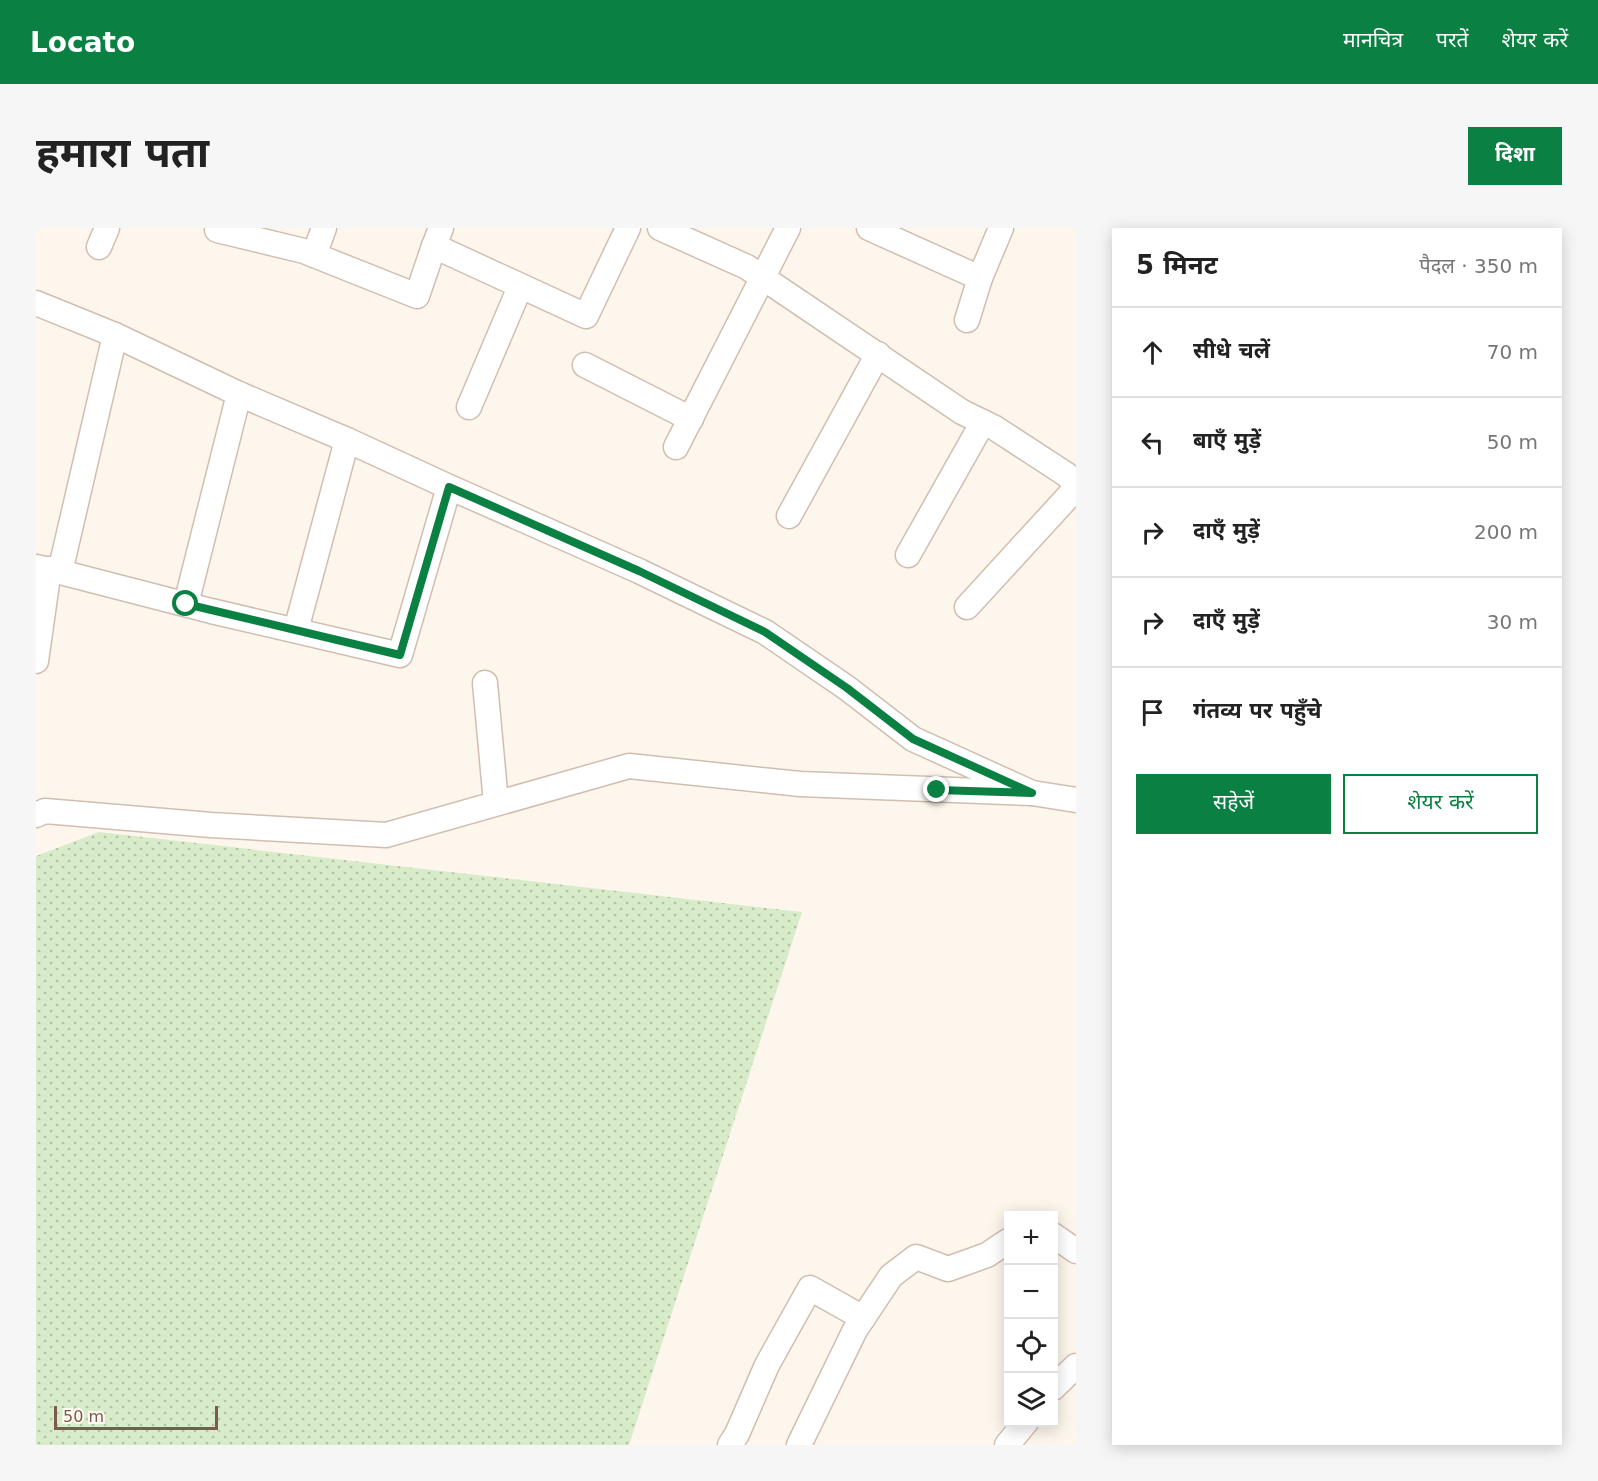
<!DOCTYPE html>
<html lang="hi">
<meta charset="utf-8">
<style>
body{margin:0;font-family:"DejaVu Sans","Noto Sans Devanagari",sans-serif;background:#f6f6f6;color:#222}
.controls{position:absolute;right:18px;bottom:18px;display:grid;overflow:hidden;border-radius:0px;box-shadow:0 3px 15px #0003}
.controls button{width:54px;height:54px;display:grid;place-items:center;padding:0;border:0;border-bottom:2px solid #e0e0e0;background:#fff;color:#222;font:30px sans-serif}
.scale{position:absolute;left:18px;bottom:15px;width:164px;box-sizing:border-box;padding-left:6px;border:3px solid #7a5c4d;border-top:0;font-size:16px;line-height:21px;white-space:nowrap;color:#7a5c4d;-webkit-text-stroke:4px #fffaf3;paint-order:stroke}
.stop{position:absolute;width:18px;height:18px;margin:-14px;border:4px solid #0b8043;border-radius:50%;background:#fff}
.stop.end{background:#0b8043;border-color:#fff;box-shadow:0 2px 6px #0008}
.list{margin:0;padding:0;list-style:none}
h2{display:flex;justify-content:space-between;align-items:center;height:78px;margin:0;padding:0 24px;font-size:26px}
h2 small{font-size:20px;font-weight:400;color:#767676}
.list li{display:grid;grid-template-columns:39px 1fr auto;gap:18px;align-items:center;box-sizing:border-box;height:90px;padding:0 24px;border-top:2px solid #e0e0e0}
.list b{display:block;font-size:22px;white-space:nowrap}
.list em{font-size:20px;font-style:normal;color:#767676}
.actions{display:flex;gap:12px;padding:18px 24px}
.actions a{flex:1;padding:14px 0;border:2px solid #0b8043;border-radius:0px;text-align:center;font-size:21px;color:#0b8043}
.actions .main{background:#0b8043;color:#fff}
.icon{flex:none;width:33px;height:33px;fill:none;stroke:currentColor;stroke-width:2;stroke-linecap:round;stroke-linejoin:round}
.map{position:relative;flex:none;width:1040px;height:1217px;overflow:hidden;border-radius:0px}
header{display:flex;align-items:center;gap:36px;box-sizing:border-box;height:84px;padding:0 30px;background:#0b8043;color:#fff}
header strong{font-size:28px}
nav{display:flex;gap:33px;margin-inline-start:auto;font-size:21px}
.intro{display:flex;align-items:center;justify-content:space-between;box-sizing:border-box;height:144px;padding:0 36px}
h1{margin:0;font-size:42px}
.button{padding:15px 27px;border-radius:0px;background:#0b8043;color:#fff;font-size:21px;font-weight:700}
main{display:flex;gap:36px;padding:0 36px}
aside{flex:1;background:#fff;border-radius:0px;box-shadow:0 3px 15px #0003}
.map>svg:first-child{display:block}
</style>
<header>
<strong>Locato</strong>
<nav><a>मानचित्र</a><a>परतें</a><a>शेयर करें</a></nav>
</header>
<div class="intro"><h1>हमारा पता</h1><a class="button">दिशा</a></div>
<main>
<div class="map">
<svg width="1040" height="1217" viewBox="0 0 1040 1217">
<defs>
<pattern id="grass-dots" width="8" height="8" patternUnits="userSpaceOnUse" patternTransform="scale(1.5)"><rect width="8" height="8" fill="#d8ecc9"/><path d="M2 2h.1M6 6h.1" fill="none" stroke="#b4c2a5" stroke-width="1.8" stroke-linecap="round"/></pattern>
</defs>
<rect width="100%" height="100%" fill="#fdf6ec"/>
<path fill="url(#grass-dots)" d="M63,604l703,80 -173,533h-593v-589z"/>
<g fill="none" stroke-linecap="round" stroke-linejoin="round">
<g stroke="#d1beb0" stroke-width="27">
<g id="minor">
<path d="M181,0v2l87,21 113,45 17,-50"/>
<path d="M405,0l-7,18 152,70 42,-88"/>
<path d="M624,0l87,39 215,145 33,16 72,47 9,10"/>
<path d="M833,0l111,50 -13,42"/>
<path d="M63,19l8,-19"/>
<path d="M278,27l10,-27"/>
<path d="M944,50l21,-50"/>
<path d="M0,75l79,32 124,59 108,46 102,47 190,84 126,61 82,56 66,51 119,54"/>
<path d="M549,137l106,54"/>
<path d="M433,179l51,-120"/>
<path d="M640,219l112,-219"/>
<path d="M753,288l89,-162"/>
<path d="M872,327l75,-133"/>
<path d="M0,339l24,5 151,39 189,44 49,-168"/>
<path d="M24,344l55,-237"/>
<path d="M150,376l53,-210"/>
<path d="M931,379l109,-119"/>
<path d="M260,402l51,-190"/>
<path d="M0,433l13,-92"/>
<path d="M449,455l11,120"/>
<path d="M0,587l9,-4 166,14 175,10 243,-69 171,18 232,9 44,7"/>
<path d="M1017,1007l23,16"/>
<path d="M1017,1160l23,-22"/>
<path d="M694,1217l7,-11 30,-69 43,-77 53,30"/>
<path d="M763,1217l56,-115 36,-54 25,-19 32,12 39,-14 21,-14"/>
<path d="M971,1217l19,-23"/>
</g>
</g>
<use href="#minor" stroke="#fff" stroke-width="24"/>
</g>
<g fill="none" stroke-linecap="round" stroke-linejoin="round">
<path stroke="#0b8043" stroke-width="8" d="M150,376l214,51 49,-168 190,84 126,61 82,56 66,51 119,54 -95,-3"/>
</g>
</svg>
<div class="controls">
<button>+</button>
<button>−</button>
<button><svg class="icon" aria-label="locate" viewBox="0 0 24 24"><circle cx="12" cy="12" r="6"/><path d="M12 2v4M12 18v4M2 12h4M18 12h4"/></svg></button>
<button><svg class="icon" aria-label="layers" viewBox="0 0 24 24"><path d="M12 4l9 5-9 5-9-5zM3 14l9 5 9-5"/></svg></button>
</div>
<div class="scale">50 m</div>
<div class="stop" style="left:150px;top:376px"></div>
<div class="stop end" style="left:901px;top:562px"></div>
</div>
<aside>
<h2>5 मिनट<small>पैदल · 350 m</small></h2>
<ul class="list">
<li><svg class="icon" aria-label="ahead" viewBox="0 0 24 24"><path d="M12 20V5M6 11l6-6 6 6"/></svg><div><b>सीधे चलें</b></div><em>70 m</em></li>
<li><svg class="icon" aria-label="left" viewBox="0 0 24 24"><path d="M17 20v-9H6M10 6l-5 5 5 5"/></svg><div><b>बाएँ मुड़ें</b></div><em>50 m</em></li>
<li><svg class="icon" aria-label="right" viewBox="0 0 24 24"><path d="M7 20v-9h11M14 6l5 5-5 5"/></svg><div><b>दाएँ मुड़ें</b></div><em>200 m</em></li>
<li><svg class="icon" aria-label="right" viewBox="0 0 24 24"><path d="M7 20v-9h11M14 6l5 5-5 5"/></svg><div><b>दाएँ मुड़ें</b></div><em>30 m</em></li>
<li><svg class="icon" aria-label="arrive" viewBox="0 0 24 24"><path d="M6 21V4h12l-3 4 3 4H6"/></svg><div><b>गंतव्य पर पहुँचे</b></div></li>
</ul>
<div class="actions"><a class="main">सहेजें</a><a>शेयर करें</a></div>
</aside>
</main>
